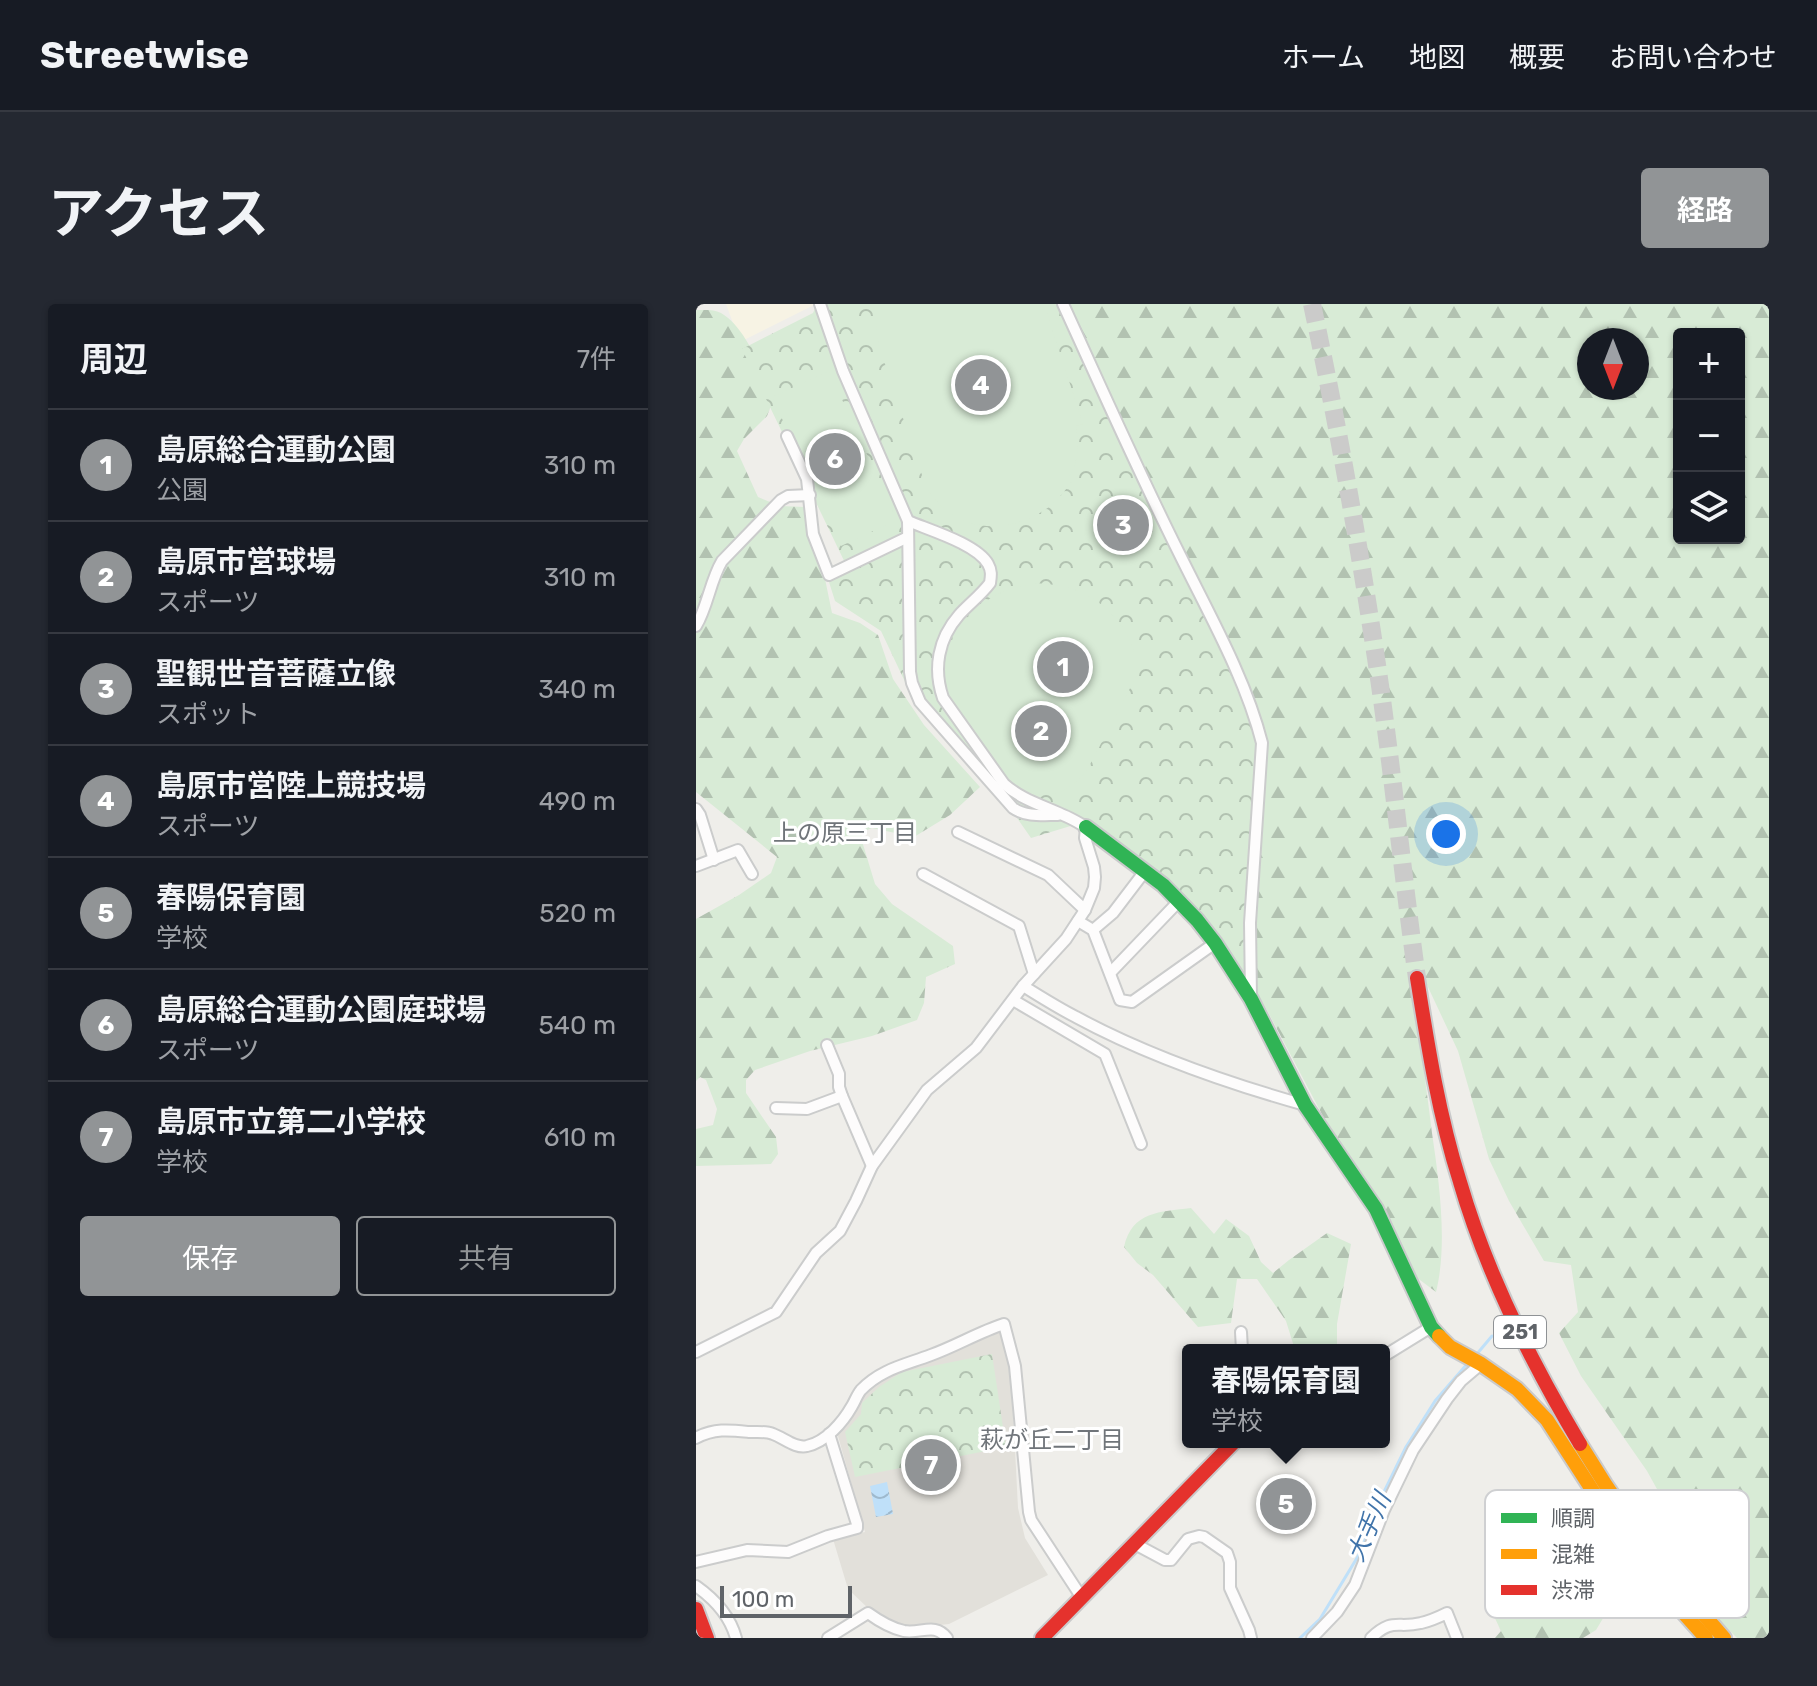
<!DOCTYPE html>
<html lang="ja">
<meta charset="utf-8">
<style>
body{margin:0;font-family:Rubik,"Noto Sans JP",sans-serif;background:#242831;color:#f1f3f6}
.controls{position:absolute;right:24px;top:24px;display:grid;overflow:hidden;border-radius:8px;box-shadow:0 2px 6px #0004}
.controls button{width:72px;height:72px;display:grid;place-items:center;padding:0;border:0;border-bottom:2px solid #363941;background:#171b24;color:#f1f3f6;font:40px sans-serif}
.compass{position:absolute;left:881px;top:24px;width:72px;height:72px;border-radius:50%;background:#171b24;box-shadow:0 2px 6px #0004;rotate:180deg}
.scale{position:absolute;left:24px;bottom:20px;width:132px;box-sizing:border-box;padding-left:8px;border:4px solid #5f6368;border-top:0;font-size:22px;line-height:28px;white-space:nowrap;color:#5f6368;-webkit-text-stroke:6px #fff;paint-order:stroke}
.you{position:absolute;left:750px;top:530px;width:28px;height:28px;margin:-20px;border:6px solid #fff;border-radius:50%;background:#1a73e8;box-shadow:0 0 0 12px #1a73e833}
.badge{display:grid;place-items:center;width:52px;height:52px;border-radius:50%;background:#919496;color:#fff;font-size:26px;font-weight:700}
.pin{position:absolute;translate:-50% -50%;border:4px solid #fff;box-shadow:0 2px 8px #0006}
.popup{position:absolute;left:486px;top:1040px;width:208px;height:104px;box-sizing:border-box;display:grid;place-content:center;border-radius:8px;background:#171b24;filter:drop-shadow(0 2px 6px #0005);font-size:26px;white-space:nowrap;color:#9ea1a6}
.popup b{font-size:30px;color:#f1f3f6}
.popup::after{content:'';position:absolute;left:50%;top:100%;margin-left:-16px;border:16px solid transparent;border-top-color:#171b24}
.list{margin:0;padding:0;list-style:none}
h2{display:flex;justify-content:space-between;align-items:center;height:104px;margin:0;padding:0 32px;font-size:34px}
h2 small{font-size:26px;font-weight:400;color:#9ea1a6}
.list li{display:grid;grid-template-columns:52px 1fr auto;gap:24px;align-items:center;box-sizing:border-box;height:112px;padding:0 32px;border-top:2px solid #363941}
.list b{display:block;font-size:30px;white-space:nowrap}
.list p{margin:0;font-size:26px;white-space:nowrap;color:#9ea1a6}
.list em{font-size:26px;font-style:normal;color:#9ea1a6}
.actions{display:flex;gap:16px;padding:24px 32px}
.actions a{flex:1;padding:18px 0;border:2px solid #919496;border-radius:8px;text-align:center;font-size:28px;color:#919496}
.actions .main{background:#919496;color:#fff}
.icon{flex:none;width:44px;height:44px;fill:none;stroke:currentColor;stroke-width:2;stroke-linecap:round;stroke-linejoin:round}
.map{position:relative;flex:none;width:1073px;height:1334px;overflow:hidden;border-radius:8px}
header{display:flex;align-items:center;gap:48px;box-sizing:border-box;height:112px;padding:0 40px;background:#171b24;border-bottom:2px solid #363941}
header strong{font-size:38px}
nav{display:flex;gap:44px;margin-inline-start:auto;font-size:28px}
.intro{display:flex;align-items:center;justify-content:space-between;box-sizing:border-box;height:192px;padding:0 48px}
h1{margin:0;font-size:56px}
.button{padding:20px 36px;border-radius:8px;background:#919496;color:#fff;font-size:28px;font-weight:700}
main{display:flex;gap:48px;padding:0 48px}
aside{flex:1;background:#171b24;border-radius:8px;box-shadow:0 2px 6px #0004}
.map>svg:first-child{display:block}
</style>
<header>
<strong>Streetwise</strong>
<nav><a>ホーム</a><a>地図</a><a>概要</a><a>お問い合わせ</a></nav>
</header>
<div class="intro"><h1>アクセス</h1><a class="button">経路</a></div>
<main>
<aside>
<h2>周辺<small>7件</small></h2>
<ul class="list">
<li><span class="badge">1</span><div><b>島原総合運動公園</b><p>公園</p></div><em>310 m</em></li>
<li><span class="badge">2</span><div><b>島原市営球場</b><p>スポーツ</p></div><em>310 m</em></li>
<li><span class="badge">3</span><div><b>聖観世音菩薩立像</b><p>スポット</p></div><em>340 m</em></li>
<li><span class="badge">4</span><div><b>島原市営陸上競技場</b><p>スポーツ</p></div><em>490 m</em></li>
<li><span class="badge">5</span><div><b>春陽保育園</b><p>学校</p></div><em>520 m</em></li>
<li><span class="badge">6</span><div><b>島原総合運動公園庭球場</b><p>スポーツ</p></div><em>540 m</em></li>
<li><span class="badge">7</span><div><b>島原市立第二小学校</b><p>学校</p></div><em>610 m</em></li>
</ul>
<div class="actions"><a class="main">保存</a><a>共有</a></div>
</aside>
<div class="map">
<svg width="1073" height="1334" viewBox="0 0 1073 1334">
<defs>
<pattern id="forest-firs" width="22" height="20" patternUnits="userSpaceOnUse" patternTransform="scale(2)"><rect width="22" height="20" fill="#d8ebd6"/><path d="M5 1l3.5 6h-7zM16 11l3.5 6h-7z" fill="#b2c2b1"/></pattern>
<pattern id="park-crowns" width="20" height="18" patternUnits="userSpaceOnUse" patternTransform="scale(2)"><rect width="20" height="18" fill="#d8ebd6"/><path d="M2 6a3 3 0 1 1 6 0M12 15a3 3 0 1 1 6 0" fill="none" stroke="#b2c2b1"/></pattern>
<pattern id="water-waves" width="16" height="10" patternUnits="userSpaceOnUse" patternTransform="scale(2)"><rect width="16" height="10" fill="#bfe0f9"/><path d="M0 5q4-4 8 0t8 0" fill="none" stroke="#9eb9cd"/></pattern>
</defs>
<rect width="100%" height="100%" fill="#efeeea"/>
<path fill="#f7f3e4" d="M30,0h88v1l-74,37z"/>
<path fill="#e2e0da" d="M305,1028l10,39 7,137 7,30 23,37 -99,49 -38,4 -12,-2 -15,-7 -14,-9 -22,-21 -15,-50 32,-7 -27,-96 1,-4 17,-21 6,-15 14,-15 21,-12 27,-7z"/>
<g fill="url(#forest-firs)" fill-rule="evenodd">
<path d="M362,0h711v1334h-32l-21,-21 -38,-90 -31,-56 -66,-95 -22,-43 19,-21 -7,-47 -27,-4 -35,-60 -20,-42 -31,-108 -38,-81 -9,11c7,51 15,101 21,152 7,48 16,111 4,159l-24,-18 -77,-135 -67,-127 -34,-59zM983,30h60v204h-60zM893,36h48v48h-48z"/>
<path d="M0,6c8,0 18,-1 25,3 25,14 41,59 53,85l-7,18 -23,23 -7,12 21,46 22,9 25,1 9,18 18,88 28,10 18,12 15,44 31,46 56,62 -30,28 -36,22 -42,-9 -10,4v9l13,43 17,20 61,42 2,18 -29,13 -2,26 -7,17 -45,16 -62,15 -55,19 -9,10v13l30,44 2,17 -7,10 -75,2v-37l17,-4 4,-16 -11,-29 -6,-3 -4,4v-162l43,-24 32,-22 6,-16 -81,-65z"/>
<path d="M495,904l23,26 12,-15 23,17 12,26 12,11 16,-13 38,-27 24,11 -14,80v26h-42l-9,-29 -29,-42h-20l-6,44 -33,4 -45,-52 -16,-12 -13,-16c8,-36 36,-35 67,-39z"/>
<path d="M885,1194l9,39 -1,27 17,19 4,16 -2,11 -12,20 -13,8h-88l6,-7 -17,-36 67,-53 7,-39z"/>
</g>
<g fill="url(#park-crowns)">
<path d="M121,0h241l72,157 122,257 4,24 -11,170 2,69 -29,-43 -29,-38 -53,-44 -49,-35 -56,17 -16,-23 -100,-112 -34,-72 -46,-30 -6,-19 20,-11 -107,-222 71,-36z"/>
<path d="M296,1050l14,93 -151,30 -10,-45 16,-18 1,-11 17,-16 23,-15z"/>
</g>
<g fill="#d8ebd6">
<path d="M188,0h151l3,4 7,-1 38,117 -7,2c3,20 3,34 -7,51l4,3c-9,12 -18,24 -30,31 -42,27 -95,18 -118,-27l-46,-138c-3,-15 -4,-29 5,-42z"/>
<path d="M133,67l68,149 -56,26 -69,-149z"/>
<path d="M339,279c13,1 26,2 38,6 37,13 64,47 64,86l-51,97c-25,28 -48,29 -78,9l-62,-92c-10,-38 18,-78 52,-95 12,-5 24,-8 37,-11z"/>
</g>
<path fill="url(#water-waves)" d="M191,1178l6,32 -17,3 -6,-31z"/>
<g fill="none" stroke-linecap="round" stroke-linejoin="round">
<g stroke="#bfe0f9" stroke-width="3">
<path d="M780,1051l16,-19"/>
<path d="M604,1334l20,-19 40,-66 22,-57 24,-49 29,-46 33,-38"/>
</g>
<path stroke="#cbcbca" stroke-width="18" stroke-dasharray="18 9" stroke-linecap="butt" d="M616,0c25,117 46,235 64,354 16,106 26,213 41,320"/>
<g stroke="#cbcccc" stroke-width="14">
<g id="street">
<path d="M367,0c38,83 75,167 116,249 29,59 67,126 83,190l-12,180 1,74"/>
<path d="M91,132l20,43 6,55 16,41 79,-38"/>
<path d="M212,217l2,151 2,11 8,19 93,106c13,9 29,7 45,7"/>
<path d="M0,322c12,-20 14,-45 26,-65l59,-61 7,-4 22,-1"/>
<path d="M0,505l4,6 14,45"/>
<path d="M262,528l90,43 37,35"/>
<path d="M0,562l42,-16 14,24"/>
<path d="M227,570l96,52 15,48"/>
<path d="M382,617l15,9 27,70 12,2 83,-59"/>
<path d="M397,626l20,-17 32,-42"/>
<path d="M415,668l69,-72"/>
<path d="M327,682c18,11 35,22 53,31 72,39 151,66 229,88"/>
<path d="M317,696l92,54 36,90"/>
<path d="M131,741l12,29v13l3,9 30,70"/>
<path d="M80,804l31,1 35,-13"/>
<path d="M545,1028l1,18"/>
<path d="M0,1048l80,-40 40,-59 24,-22 16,-30 16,-35 55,-76 49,-42 47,-62 43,-47 19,-29 9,-22 1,-11 -1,-10 -9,-29 1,-11c-7,-4 -15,-9 -23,-12 -21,-10 -41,-15 -59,-31l-61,-86c-10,-29 -5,-59 16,-83 10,-11 22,-20 31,-32 1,-7 2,-12 -2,-19 -11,-20 -59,-34 -80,-43l-65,-150 -23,-67"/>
<path d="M688,1052l47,-29"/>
<path d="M0,1134c18,-10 34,-8 53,-6 8,0 17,-1 24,2 11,4 23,15 34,12 19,-4 36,-24 45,-40 3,-5 5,-11 9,-16 20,-21 44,-25 70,-35 25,-9 48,-23 73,-31l11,42 14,146 2,8 51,78"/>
<path d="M439,1240l30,16h6l17,-21 11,-3 5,1 23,16 3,9v26l19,42 2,8"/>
<path d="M0,1258l51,-12 41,2 40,-16 29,-8v-4l-28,-90"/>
<path d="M0,1282c17,12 34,30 40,52"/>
<path d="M132,1334l40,-25c11,8 22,15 36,18 17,3 31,-9 43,7"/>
<path d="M616,1334l25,-26 18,-27 29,-75 29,-60 34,-51 14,-18 20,-17"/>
<path d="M675,1334c22,-21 26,-9 50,-15 9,-2 18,-6 26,-10l10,25"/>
</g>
</g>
<g stroke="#cacacb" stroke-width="18">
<path id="fast" d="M390,523l77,58 34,35 18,23 36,56 54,106 71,104 55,118 8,9"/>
</g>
<g stroke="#cacacb" stroke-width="18">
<g id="slow">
<path d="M743,1032l11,11 31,17 36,25 30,31 64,99 45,63 50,56"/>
<path d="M884,1140l25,40 54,79 65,75"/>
</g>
</g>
<g stroke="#cacacb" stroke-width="18">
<g id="jam">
<path d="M721,674c11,69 22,138 43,204 27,93 71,180 120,262"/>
<path d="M0,1305l11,29"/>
<path d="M346,1334l192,-196"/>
</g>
</g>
<use href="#street" stroke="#fdfcfc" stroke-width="10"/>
<use href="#fast" stroke="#30b455" stroke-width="14"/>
<use href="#slow" stroke="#ff9f0a" stroke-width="14"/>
<use href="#jam" stroke="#e5322d" stroke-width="14"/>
</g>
<g text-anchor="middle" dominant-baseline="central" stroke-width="6" stroke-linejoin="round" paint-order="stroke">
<rect fill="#fff" stroke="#8f9295" stroke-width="2" x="798" y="1012" width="52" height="32" rx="6"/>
<g font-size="20" font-weight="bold" fill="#5f6368">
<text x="824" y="1028">251</text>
</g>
<g font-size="24" fill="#70757a" stroke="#fff">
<text x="149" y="529">上の原三丁目</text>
<text x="356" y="1136">萩が丘二丁目</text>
</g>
<g font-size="24" font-style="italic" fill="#4174aa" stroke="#fff">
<text transform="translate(673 1223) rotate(-66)">大手川</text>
</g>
</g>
<rect x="789" y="1186" width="264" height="128" rx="12" fill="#fff" stroke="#cfd0d2" stroke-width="2"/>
<rect x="805" y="1209" width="36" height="10" fill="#30b455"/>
<rect x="805" y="1245" width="36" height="10" fill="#ff9f0a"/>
<rect x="805" y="1281" width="36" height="10" fill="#e5322d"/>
<g font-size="22" fill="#5f6368">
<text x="855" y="1222">順調</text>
<text x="855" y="1258">混雑</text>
<text x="855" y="1294">渋滞</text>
</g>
</svg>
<div class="controls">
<button>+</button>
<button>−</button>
<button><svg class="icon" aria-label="layers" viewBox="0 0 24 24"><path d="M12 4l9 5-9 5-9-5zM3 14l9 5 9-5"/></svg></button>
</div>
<svg class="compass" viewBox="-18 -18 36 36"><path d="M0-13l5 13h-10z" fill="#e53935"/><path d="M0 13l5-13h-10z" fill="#9ea1a6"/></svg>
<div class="scale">100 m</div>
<div class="you"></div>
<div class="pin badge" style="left:367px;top:363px">1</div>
<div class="pin badge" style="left:345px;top:427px">2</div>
<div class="pin badge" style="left:427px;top:221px">3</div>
<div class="pin badge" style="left:285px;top:81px">4</div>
<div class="pin badge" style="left:590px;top:1200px">5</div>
<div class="popup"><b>春陽保育園</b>学校</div>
<div class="pin badge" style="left:139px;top:155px">6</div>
<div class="pin badge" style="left:235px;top:1161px">7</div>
</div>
</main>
